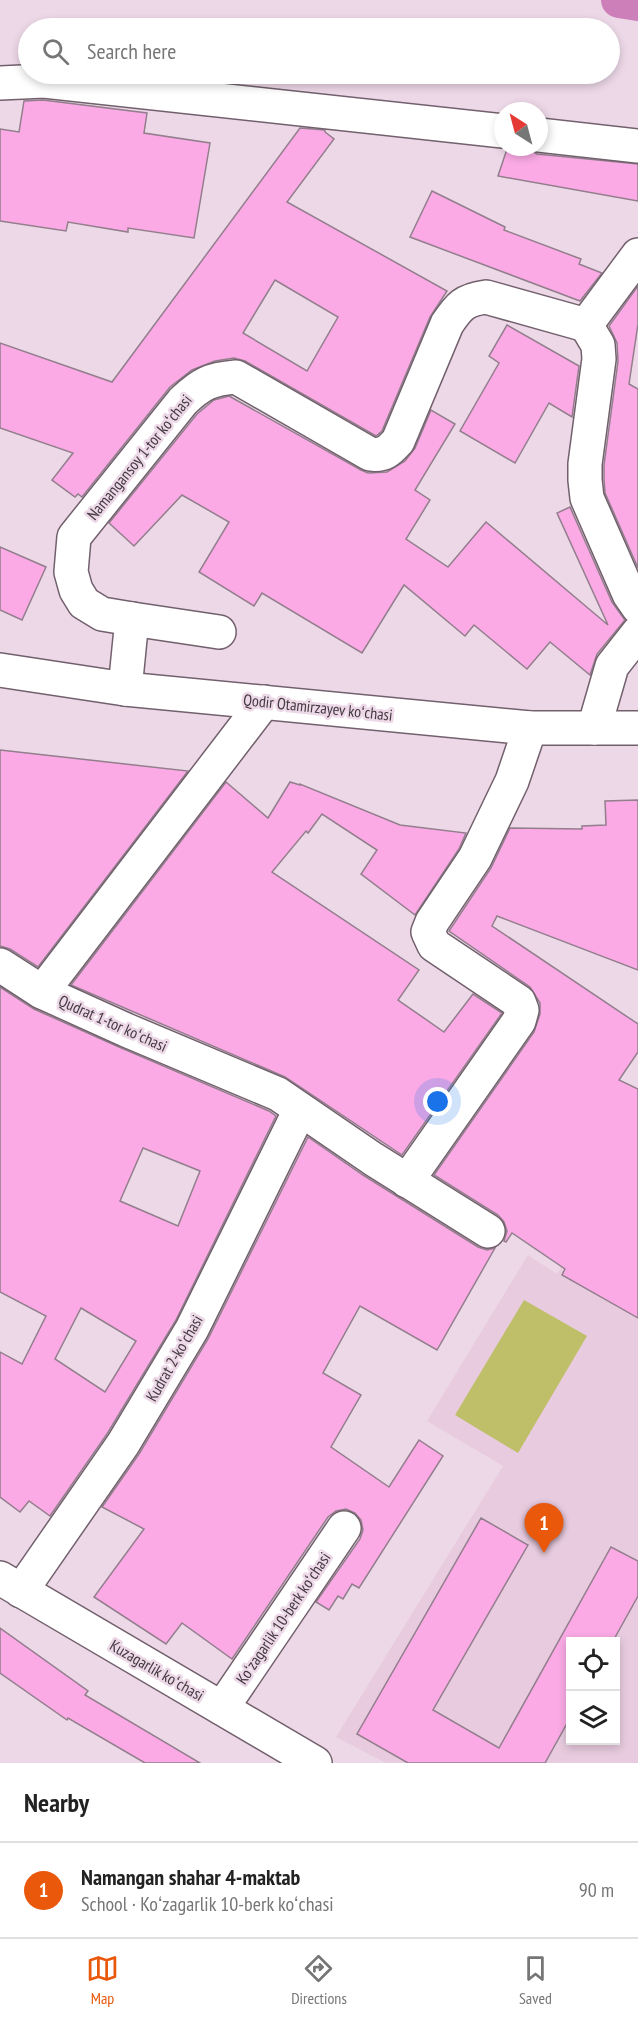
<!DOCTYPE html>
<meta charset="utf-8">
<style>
body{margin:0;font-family:"PT Sans Narrow",sans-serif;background:#f6f6f6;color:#222}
.controls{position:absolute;right:18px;bottom:18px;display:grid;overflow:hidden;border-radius:0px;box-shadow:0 3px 9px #0003}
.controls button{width:54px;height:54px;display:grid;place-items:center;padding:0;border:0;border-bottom:2px solid #e0e0e0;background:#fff;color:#222;font:30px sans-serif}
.compass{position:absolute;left:494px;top:102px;width:54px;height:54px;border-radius:50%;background:#fff;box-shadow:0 3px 9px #0003;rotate:324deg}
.you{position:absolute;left:438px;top:1102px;width:21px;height:21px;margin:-15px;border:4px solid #fff;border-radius:50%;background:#1a73e8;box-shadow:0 0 0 9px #1a73e833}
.badge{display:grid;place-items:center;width:39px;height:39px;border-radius:50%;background:#ea580c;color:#fff;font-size:20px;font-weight:700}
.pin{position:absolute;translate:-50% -50px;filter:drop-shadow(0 2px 3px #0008)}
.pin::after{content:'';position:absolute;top:32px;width:21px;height:18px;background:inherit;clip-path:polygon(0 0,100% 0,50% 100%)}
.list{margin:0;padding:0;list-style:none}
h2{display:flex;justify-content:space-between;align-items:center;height:78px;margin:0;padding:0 24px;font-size:26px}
h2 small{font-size:20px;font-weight:400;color:#767676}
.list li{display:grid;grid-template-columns:39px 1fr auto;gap:18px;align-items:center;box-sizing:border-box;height:96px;padding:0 24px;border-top:2px solid #e0e0e0}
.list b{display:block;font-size:22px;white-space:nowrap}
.list p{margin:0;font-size:20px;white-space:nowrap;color:#767676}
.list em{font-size:20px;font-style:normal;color:#767676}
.icon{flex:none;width:33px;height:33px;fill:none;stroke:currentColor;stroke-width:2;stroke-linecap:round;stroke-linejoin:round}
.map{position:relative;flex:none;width:638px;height:1763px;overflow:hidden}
.search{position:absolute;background:#fff;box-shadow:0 3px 9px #0003;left:18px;right:18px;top:18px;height:66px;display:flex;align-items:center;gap:15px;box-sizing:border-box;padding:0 21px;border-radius:33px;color:#767676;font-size:22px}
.sheet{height:174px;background:#fff}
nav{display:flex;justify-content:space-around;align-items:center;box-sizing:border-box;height:84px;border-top:2px solid #e0e0e0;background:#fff;font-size:16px;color:#767676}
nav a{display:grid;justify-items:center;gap:3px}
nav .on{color:#ea580c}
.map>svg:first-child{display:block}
</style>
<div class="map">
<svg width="638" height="1763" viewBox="0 0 638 1763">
<rect width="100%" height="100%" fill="#edd8e7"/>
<path fill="#e8cbdf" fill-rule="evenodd" d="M600,1205l38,22v536h-252l-50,-26 167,-271 -76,-45 101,-166 29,19zM570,1642h46v98h-46z"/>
<path fill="#bfbf6a" d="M524,1300l63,36 -69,117 -63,-38z"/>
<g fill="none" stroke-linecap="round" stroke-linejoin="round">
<path stroke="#cc7fb9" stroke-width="36" d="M619,0l19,3"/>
</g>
<g fill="#fbaae5" stroke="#927e8c" stroke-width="1.5" fill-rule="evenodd">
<path d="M43,100l104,13 -3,20 66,10 -16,95 -66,-10v4l-60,-10 -2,9 -66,-10v-92l19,3 5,-31z"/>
<path d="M300,128l25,2v2l9,7 -47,63 160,89 -17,26 -48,114 -6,5 -131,-75 -11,-3 -19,3 -23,9 -22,17 -88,110 -4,-3 -3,3 -23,-17 21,-27 -73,-25v-85l112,39zM275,280l63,37 -31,54 -64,-38z"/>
<path d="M512,147h13l12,7 101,10v37l-140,-25 9,-27z"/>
<path d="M432,191l73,36 -1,3 77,29 -2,5 23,9 -22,28 -170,-64z"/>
<path d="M638,286v38l-9,60 9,5v179l-33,-75 -1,-14v-14l14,-104 -1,-18 -8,-17z"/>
<path d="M507,325l72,41 -7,51 -23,-14 -34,60 -55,-32 39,-68 -10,-7z"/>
<path d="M229,396l132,74 7,3 19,-1 18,-11 10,-13 16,-38 24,14 -40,66 15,10 -24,39 42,28 38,-45 122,103 -51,-112 13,-6 42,95 13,18 -28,34 -7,21 -40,-33 -23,27 -53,-44 -9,11 -61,-51 -42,68 -100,-60 -8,13 -55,-34 30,-50 -47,-27 -48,51 -25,-23 88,-109 17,-14z"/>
<path d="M0,547l46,20 -24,53 -22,-10z"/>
<path d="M0,750l188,21 -150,196 -28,-18 -10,-3z"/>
<path d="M226,782l42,36 22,-36 10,3v-1l100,41 66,8 -7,16 -44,66 -54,-41 16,-24 -55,-36 -14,19 -2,-2 -34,41 147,98 -21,30 46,32 29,-38 29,19 -100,142 -117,-78 -214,-92z"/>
<path d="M638,800v170l-141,-54 -5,10 146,98v28l-19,28 19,9v229l-76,-43 3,-6 -53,-36 -6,9 -2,-1 3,-10 -3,-9 -6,-7 -64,-40 100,-143 6,-18v-11l-10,-16 -81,-56 42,-63 19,-40 72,1v-3l24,-1 -1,-24z"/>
<path d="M0,987l34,22 85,38 150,64 7,5 -100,204 -69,114 -57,82 -21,-15 -9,11 -20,-15v-145l22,12 24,-48 -46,-24zM143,1148l57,23 -22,55 -58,-25zM81,1308l55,33 -31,51 -50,-33z"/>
<path d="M308,1137l55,38 115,72 9,3 8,-2 -58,102 -77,-44 -37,67 38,22 -30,52 58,40 30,-47 24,16 -84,132 -7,-4 -9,15 -5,-3 -9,14 -13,-8 44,-63 3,-9 -2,-10 -6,-7 -9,-4 -10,2 -8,6 -96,142 -50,-36 -16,21 -72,-47 50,-68 -42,-22 37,-53 69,-115z"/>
<path d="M481,1518l47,27 -95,165 66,38 112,-201 27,14v35l-25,45h-43v77l-25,45h-137l-51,-29z"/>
<path d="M0,1628l88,63 -3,4 115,68h-55l-77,-45 -1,2 -67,-47z"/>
</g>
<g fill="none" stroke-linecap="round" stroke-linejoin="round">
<g stroke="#72606d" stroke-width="36">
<g id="street">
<path d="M0,83l44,-2 459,50"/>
<path d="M539,135l99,11"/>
<path d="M586,325l12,20 1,14 -14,105v16l2,18 42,96 9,13"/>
<path d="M132,619l87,13"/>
<path d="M125,689l7,-70 -30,-5 -18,-11 -8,-13 -5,-18 3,-35 109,-136c18,-17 27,-22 53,-24l134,77c14,2 19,-3 28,-13l49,-117c12,-18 17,-24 39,-27l100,28 52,-70"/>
<path d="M594,728l18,-62 26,-33"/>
<path d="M0,965l42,27 84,38 152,64 95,65 115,72"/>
<path d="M42,992l222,-290"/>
<path d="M407,1181l112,-160 3,-11 -3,-8 -85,-57 -6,-13 4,-10 43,-64 37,-77 18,-53"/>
<path d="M21,1591l102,-147 69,-115 108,-219"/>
<path d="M222,1708l122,-180"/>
</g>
</g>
<g stroke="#72606d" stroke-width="36">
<g id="secondary">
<path d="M0,670l125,19 405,39h108"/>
<path d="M0,1578l315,185"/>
</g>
</g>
<use href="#street" stroke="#fff" stroke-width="33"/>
<use href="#secondary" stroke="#fff" stroke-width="33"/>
</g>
<g text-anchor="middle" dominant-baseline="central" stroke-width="5" stroke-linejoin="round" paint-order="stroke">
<g font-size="16" fill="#42393f" stroke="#edd8e7">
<text transform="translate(139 457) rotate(-51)">Namangansoy 1-tor koʻchasi</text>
<text transform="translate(318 707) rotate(6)">Qodir Otamirzayev koʻchasi</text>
<text transform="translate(113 1023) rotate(24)">Qudrat 1-tor koʻchasi</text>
<text transform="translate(174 1358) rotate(-60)">Kudrat 2-koʻchasi</text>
<text transform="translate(283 1618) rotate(-56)">Koʻzagarlik 10-berk koʻchasi</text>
<text transform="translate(157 1670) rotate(30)">Kuzagarlik koʻchasi</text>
</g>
</g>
</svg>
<div class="controls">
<button><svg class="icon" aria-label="locate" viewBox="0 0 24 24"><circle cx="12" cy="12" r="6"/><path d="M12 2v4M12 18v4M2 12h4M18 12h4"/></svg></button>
<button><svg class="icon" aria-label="layers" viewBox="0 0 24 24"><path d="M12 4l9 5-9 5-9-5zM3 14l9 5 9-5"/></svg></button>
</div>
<svg class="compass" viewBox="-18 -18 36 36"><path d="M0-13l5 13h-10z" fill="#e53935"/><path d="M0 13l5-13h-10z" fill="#767676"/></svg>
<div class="you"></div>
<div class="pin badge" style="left:544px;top:1553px">1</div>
<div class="search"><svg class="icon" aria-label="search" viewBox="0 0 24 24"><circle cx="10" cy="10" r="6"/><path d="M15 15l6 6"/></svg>Search here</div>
</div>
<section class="sheet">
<h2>Nearby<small></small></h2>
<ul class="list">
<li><span class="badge">1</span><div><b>Namangan shahar 4-maktab</b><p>School · Koʻzagarlik 10-berk koʻchasi</p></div><em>90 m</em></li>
</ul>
</section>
<nav>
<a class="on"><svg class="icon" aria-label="map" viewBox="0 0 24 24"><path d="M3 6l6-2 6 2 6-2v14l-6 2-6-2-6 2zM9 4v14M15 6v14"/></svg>Map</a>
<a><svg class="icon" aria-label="directions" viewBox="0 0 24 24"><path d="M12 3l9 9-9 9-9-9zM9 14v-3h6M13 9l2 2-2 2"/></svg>Directions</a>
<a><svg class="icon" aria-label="saved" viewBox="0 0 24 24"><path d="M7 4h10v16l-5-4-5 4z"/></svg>Saved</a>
</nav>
